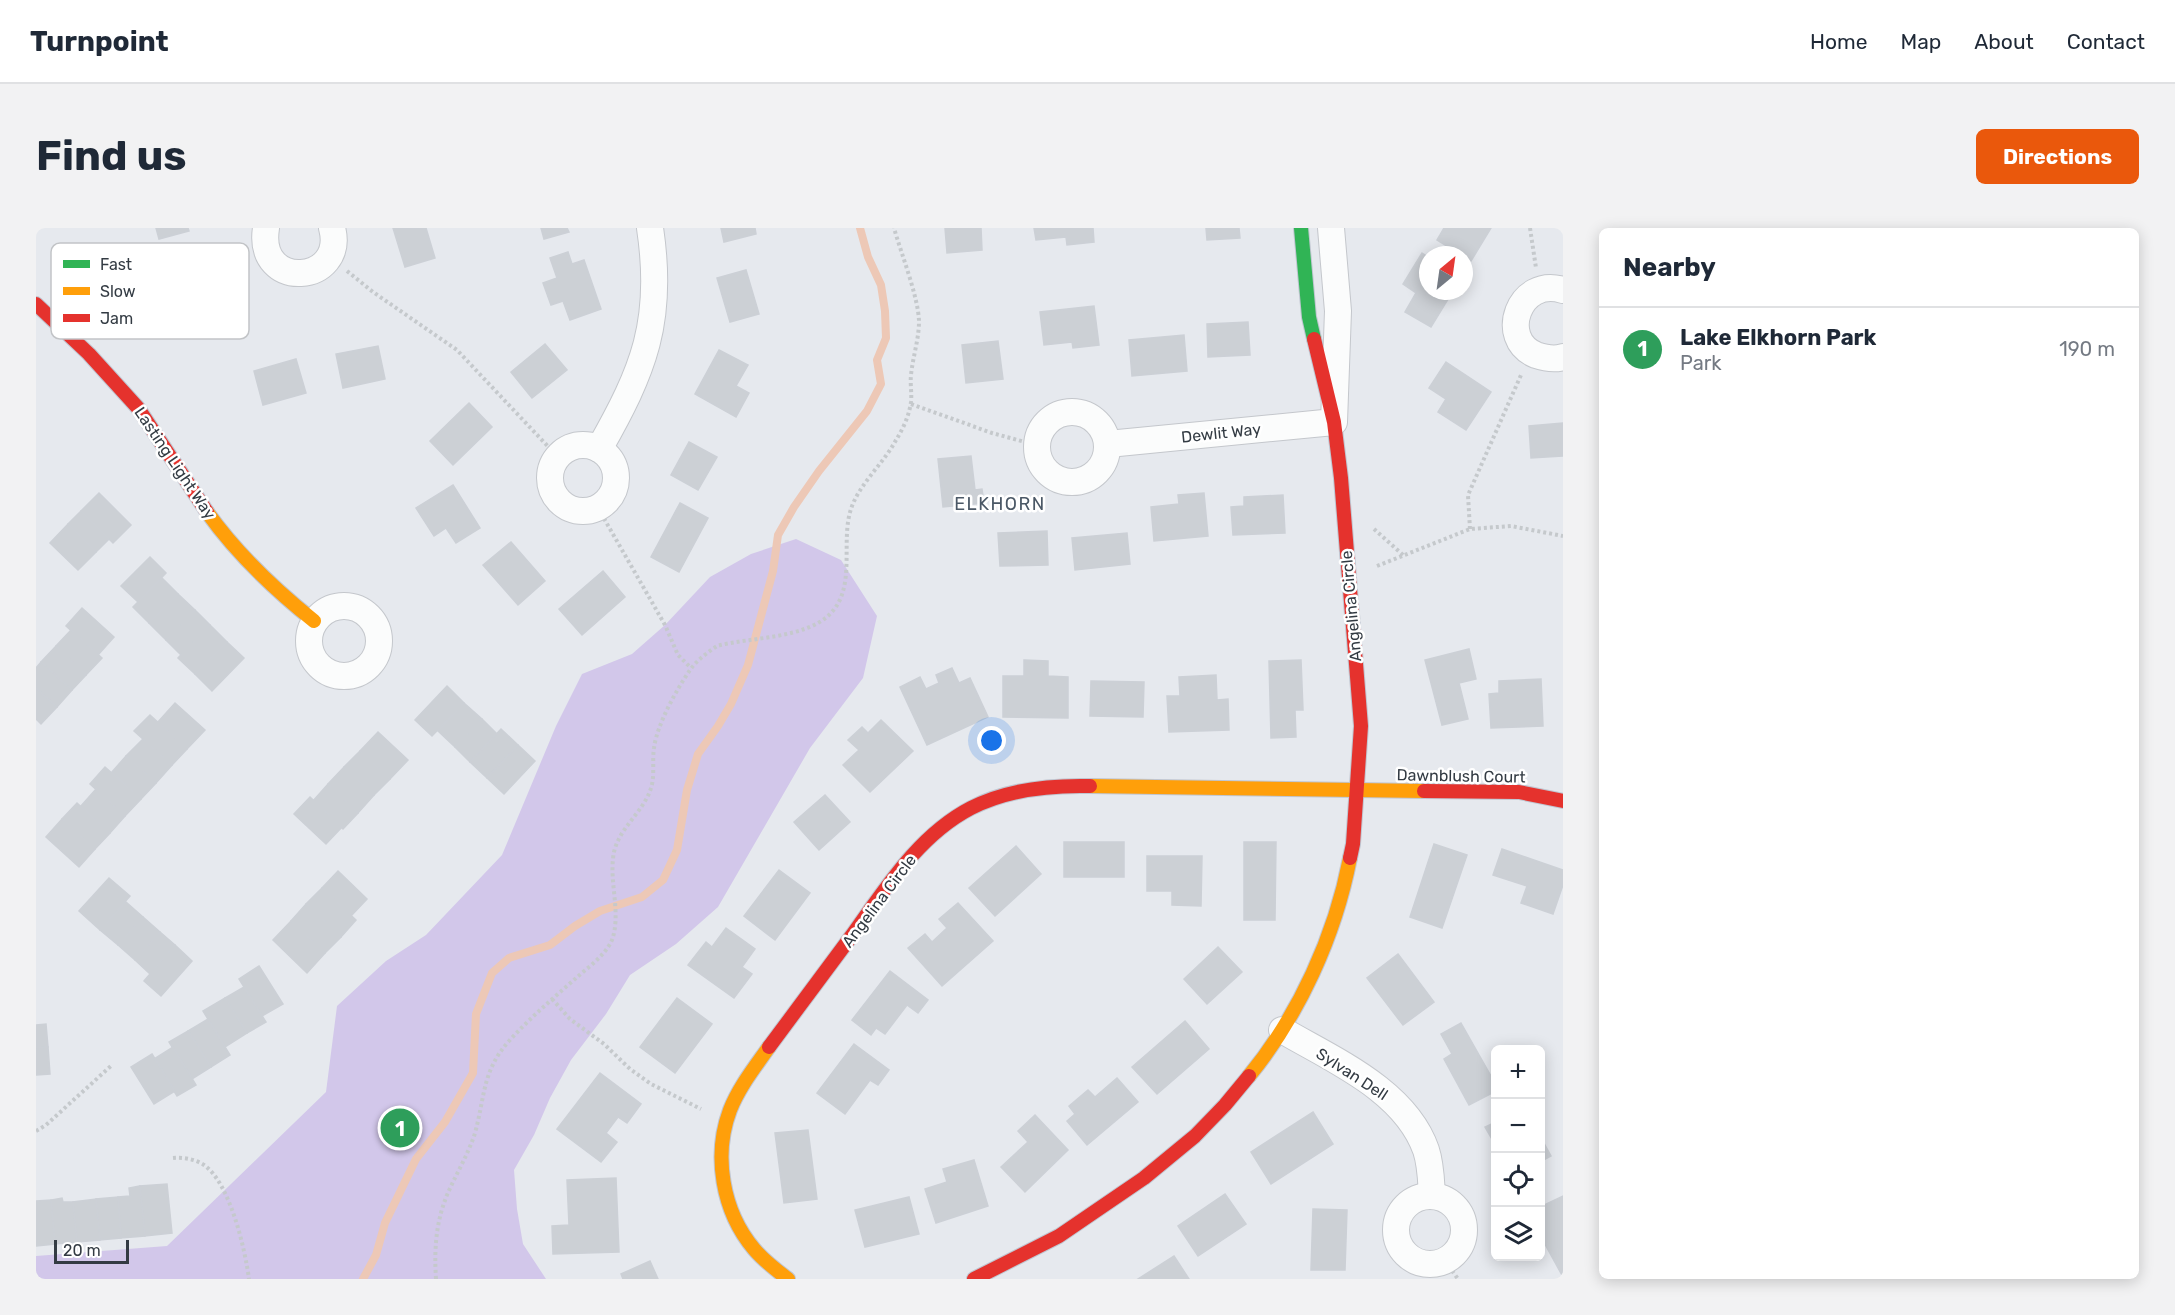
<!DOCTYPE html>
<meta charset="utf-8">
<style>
body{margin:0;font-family:Rubik,sans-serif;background:#f2f2f3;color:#1f2937}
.controls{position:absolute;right:18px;bottom:18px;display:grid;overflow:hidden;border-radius:9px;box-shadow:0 3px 15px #0003}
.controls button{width:54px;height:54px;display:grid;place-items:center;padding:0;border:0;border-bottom:2px solid #e0e1e3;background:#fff;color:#1f2937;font:30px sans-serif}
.compass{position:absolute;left:1383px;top:18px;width:54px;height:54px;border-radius:50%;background:#fff;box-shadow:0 3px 15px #0003;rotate:29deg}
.scale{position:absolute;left:18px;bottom:15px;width:75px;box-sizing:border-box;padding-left:6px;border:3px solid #333b43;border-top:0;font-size:16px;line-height:21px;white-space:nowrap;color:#333b43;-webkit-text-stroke:4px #fff;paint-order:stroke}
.you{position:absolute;left:956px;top:513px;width:21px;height:21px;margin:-15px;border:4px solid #fff;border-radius:50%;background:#1a73e8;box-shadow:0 0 0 9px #1a73e833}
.badge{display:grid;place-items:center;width:39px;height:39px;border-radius:50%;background:#ea580c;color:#fff;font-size:20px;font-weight:700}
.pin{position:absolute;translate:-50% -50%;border:3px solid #fff;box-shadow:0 2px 6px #0006}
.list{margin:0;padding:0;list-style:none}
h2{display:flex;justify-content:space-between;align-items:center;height:78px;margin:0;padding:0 24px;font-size:26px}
h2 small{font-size:20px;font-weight:400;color:#747a83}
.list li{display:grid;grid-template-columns:39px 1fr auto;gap:18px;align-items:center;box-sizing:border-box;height:84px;padding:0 24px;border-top:2px solid #e0e1e3}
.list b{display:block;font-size:22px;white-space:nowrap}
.list p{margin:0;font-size:20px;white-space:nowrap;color:#747a83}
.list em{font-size:20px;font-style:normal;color:#747a83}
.icon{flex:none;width:33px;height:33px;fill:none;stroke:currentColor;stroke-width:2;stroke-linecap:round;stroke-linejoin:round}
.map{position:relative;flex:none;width:1527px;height:1051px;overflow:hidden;border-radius:9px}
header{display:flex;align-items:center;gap:36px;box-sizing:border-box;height:84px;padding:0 30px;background:#fff;border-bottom:2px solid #e0e1e3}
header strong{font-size:28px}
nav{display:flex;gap:33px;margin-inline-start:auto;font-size:21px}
.intro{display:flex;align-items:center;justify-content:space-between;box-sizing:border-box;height:144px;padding:0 36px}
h1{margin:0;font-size:42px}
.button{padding:15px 27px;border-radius:9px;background:#ea580c;color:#fff;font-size:21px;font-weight:700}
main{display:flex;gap:36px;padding:0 36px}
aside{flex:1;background:#fff;border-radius:9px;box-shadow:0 3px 15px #0003}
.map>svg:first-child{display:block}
</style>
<header>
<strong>Turnpoint</strong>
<nav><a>Home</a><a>Map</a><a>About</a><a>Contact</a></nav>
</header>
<div class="intro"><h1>Find us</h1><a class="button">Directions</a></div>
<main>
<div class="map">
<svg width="1527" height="1051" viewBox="0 0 1527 1051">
<rect width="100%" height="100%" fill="#e6e9ee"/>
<path fill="#d2c7ea" d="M760,311l45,21 36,56 -14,62 -53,70 -92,159 -42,37 -46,31 -24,39 -35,46 -21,38 -16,37 -20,35 3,39 6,35 23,35h-510v-23l131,-10 159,-154 11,-86 49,-45 40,-26 76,-80 54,-129 26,-52 50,-20 33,-29 45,-48 41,-23z"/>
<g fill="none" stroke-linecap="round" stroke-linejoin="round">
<path stroke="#edc8b6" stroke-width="8" d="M327,1051l13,-24 9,-32 31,-64 29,-37 28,-49 3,-59 16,-41 17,-15 41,-13 25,-19 25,-15 42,-14 21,-17 14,-30 10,-60 11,-36 20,-28 13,-22 17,-39 25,-94 5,-36 16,-28 25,-36 48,-60 14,-27 -4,-24 9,-22 -1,-27 -4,-26 -13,-28 -8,-29"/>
</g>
<g fill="#ccd0d5" stroke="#ccd0d6" stroke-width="1.5">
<path d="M120,0h32l1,3 -30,8z"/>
<path d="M357,0h33l9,30 -30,9z"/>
<path d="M505,0h26l2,4 -25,7z"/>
<path d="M685,0h34l1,6 -32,8z"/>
<path d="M909,0h36l1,22 -35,3z"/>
<path d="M998,0h59l1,14 -27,3 -1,-8 -30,3z"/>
<path d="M1170,0h33l1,10 -33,2z"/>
<path d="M1408,0h47l-20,33 -34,-21z"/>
<path d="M532,24l4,12 12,-4 17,49 -31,11 -7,-19 -12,4 -8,-22 14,-5 -7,-20z"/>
<path d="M1386,25l6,4v34h25l-22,36 -26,-15 11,-19 -13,-9z"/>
<path d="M710,42l13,44 -29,8 -13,-44z"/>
<path d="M1058,78l5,39 -26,3 -1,-6 -28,3 -4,-33z"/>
<path d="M1212,94l2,33 -42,2 -1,-33z"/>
<path d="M1148,107l3,36 -55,5 -3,-36z"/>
<path d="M962,113l5,38 -37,4 -4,-38z"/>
<path d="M509,116l22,26 -35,28 -21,-26z"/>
<path d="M342,118l7,33 -42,9 -7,-34z"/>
<path d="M683,122l29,15 -12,21 13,7 -13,24 -41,-23z"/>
<path d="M260,131l10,34 -43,12 -9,-34z"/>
<path d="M1410,134l45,30 -25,38 -28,-18 8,-13 -17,-11z"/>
<path d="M433,175l23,24 -39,38 -23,-24z"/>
<path d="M1527,195v33l-32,2 -2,-32z"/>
<path d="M653,214l28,15 -19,33 -27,-15z"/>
<path d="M935,228l4,34 7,-1 2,14 -41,4 -5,-48z"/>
<path d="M417,257l27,43 -24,15 -10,-15 -12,8 -18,-28z"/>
<path d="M63,265l32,32 -18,18 -32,-32z"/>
<path d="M1168,265l4,43 -54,5 -3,-34 28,-3 -1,-9z"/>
<path d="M1247,267l2,38 -52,2 -2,-28 13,-1v-9z"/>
<path d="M644,275l28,15 -29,54 -28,-15z"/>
<path d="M45,283l28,28 -13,13 -28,-28z"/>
<path d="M32,296l28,28 -18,18 -28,-27z"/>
<path d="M1011,303l1,34 -48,1 -2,-33z"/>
<path d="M1091,305l3,31 -55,6 -3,-32z"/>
<path d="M475,314l34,39 -27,24 -35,-40z"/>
<path d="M114,329l16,16 -28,29 -17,-16z"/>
<path d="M567,343l22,26 -43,38 -23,-26z"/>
<path d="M126,350l16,16 -29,29 -16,-16z"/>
<path d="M142,366l17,16 -29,30 -17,-17z"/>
<path d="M46,380l32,29 -16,18 -32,-29z"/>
<path d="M159,382l15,15 -29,30 -15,-15z"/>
<path d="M174,397l17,17 -32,32 -17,-16z"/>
<path d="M35,402l31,28 -16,17 -30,-29z"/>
<path d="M191,414l17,16 -32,33 -17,-17z"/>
<path d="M20,418l30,29 -14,15 -31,-28z"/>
<path d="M1433,421l7,30 -17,4 9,36 -26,6 -17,-65z"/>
<path d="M988,432l24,1v15l20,1v41l-65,-1v-41h21z"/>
<path d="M1265,432l2,50h-8l1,27 -25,1 -2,-77z"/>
<path d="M5,434l31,28 -15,17 -21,-19v-20z"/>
<path d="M916,440l7,15 11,-5 18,39 -61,28 -27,-58 20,-10 6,12 13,-6 -3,-8z"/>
<path d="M1180,447l1,25 11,-1 1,31 -60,2 -2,-36h13l-1,-19z"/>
<path d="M1505,451l2,47 -52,2 -2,-34 10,-1v-12z"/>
<path d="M1055,453l53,1 -1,35 -53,-1z"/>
<path d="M411,458l17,17 -32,33 -17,-16z"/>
<path d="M0,460l21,19 -16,17 -5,-5z"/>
<path d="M139,475l30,27 -18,19 -29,-27z"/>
<path d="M428,475l18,16 -27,28 -17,-16z"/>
<path d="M114,487l37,34 -15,16 -38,-34z"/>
<path d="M446,491l15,15 -27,28 -15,-15z"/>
<path d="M845,492l32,31 -43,41 -27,-27 16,-15 -11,-10 14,-13 6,6z"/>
<path d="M465,501l17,16 -31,33 -17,-16z"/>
<path d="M342,504l30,28 -18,19 -30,-28z"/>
<path d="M107,511l29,26 -16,18 -30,-27z"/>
<path d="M482,517l17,16 -31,33 -17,-16z"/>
<path d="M324,523l30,28 -16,16 -30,-28z"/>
<path d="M90,528l30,27 -15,16 -29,-27z"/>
<path d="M69,539l36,32 -16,17 -35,-32z"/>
<path d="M308,539l30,28 -16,18 -30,-29z"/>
<path d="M292,556l30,29 -15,16 -30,-28z"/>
<path d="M60,561l29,27 -15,17 -29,-27z"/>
<path d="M789,567l25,27 -31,28 -25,-28z"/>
<path d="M274,569l32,30 -16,17 -32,-30z"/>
<path d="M41,575l33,30 -15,16 -33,-30z"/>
<path d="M26,591l33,30 -16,18 -33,-30z"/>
<rect x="1028" y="614" width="60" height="35"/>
<path d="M1208,614h32l-1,78h-31z"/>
<path d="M1398,616l33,11 -25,73 -32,-11z"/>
<path d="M980,618l25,28 -46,42 -26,-28z"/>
<path d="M1466,621l61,21v15l-10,29 -32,-11 6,-17 -34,-11z"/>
<path d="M1111,628h55l-1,50 -29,-1v-14h-25z"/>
<path d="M743,642l31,23 -35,47 -31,-24z"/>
<path d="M302,643l29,28 -16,17 -29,-28z"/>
<path d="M73,650l21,18 -30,34 -21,-19z"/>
<path d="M286,660l34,32 -15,17 -35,-33z"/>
<path d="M90,674l17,15 -25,28 -18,-15z"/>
<path d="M922,675l35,38 -51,45 -34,-38 17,-14 7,8 15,-14 -8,-9z"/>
<path d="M270,676l35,33 -16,16 -34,-32z"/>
<path d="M107,689l17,15 -25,28 -17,-15z"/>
<path d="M255,693l34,32 -18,20 -34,-33z"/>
<path d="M690,700l29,21 -13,18 10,7 -18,24 -46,-33 18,-23 6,5z"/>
<path d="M124,704l15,13 -25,29 -15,-14z"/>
<path d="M139,717l17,16 -31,35 -17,-15z"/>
<path d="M1182,719l24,25 -35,32 -23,-25z"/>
<path d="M1362,726l36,48 -31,23 -36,-47z"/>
<path d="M223,738l24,38 -21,12 -23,-37z"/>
<path d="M854,743l38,29 -10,13 -11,-8 -22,29 -9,-6 -5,7 -19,-15z"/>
<path d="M208,759l22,35 -19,11 -22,-35z"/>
<path d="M189,770l22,35 -22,14 -22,-36z"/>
<path d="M641,770l35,26 -37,49 -35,-26z"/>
<path d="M172,791l22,36 -19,12 -23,-36z"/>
<path d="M1149,793l24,28 -52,45 -25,-27z"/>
<path d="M1425,795l35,62v6l-27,14 -25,-46 8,-5 -11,-20z"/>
<path d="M10,796l2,23 -12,1v-23z"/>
<path d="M152,803l23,36 -19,12 -23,-37z"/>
<path d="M818,816l35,26 -11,15 -8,-5 -25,34 -28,-21z"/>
<path d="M12,819l2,27 -14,1v-27z"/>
<path d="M137,819l23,38 -19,11 -23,-37z"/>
<path d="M116,826l23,37 -21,13 -23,-37z"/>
<path d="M564,845l41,31 -14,19 -9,-6 -12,16 11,9 -16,20 -44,-33z"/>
<path d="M1081,850l21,24 -51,43 -20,-24 8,-7 -6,-8 19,-16 7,7z"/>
<path d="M1277,884l20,32 -62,40 -20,-32z"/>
<path d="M999,887l33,35 -43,42 -24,-25 27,-25 -10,-11z"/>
<path d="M1460,894v24l-11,-19z"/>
<path d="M772,902l9,69 -33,4 -9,-70z"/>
<path d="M1504,908l11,20 -11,6z"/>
<path d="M938,932l14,46 -52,17 -11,-34 22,-7 -4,-13z"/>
<path d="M580,950l3,74 -66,2 -1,-28 17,-1 -2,-45z"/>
<path d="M131,956l5,49 -27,3 -5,-50z"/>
<path d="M104,958l5,50 -24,2 -3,-41 12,-1 -1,-8z"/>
<path d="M1189,966l21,30 -48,32 -20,-30z"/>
<path d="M1527,968v81l-23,-42v-28z"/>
<path d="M82,969l3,41 -21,2 -4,-41z"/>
<path d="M873,969l10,37 -54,13 -10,-37z"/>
<path d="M26,970l1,4h10l4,40 -22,2 -4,-44z"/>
<path d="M60,971l4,41 -23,2 -4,-40z"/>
<path d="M15,972l4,44 -19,2v-45z"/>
<path d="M1277,981l34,1 -2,60h-34z"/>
<path d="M1138,1028l15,23h-51z"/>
<path d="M614,1033l8,18h-35l-2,-5z"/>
</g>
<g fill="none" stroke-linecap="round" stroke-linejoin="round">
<g stroke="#c4c7cc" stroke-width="28">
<g id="street">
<path d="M230,0c-10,64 81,56 66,0"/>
<path d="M1527,62c-44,-14 -66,49 -27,65 9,3 18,5 27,2"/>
<circle cx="1036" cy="219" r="35"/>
<path d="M1072,216l226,-22 4,-111 -7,-83"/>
<circle cx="547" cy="250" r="33"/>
<path d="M563,221c45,-79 65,-128 51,-221"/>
<circle cx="308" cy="413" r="35"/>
<path d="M1246,802c51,30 123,60 144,120 5,15 5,30 6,46"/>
<circle cx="1394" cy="1002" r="34"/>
</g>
</g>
<g stroke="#c0c6d1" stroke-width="16">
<path id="fast" d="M1265,0l8,89 5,22"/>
</g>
<g stroke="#c0c6d1" stroke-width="16">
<g id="slow">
<path d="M171,284c30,42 67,77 107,109"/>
<path d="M1054,558l334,5"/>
<path d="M733,819c-14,20 -30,40 -39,63 -17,45 -8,101 24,139 10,12 22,21 34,30"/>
<path d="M1213,848c50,-61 86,-140 101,-218"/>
</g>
</g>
<g stroke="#c0c6d1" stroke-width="16">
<g id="jam">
<path d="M0,76l53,50 49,54 69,104"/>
<path d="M1278,111l20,83 7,56 20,248 -8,118 -3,14"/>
<path d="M1388,563l95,1 44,9"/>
<path d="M733,819c28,-38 56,-75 84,-113 33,-46 66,-99 118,-126 37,-19 78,-23 119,-22"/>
<path d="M938,1051l85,-43 85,-58 51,-42 30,-31 24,-29"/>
</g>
</g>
<g stroke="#c5c9cc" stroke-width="4" stroke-dasharray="3 3" stroke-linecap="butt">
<path d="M1494,0l6,40"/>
<path d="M311,43l26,21 84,58 100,106"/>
<path d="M875,176l81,29 44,12"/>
<path d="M562,280l67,117 13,30 13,13"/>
<path d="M1338,301l29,26"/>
<path d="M1434,301l-2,-34 53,-120"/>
<path d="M1341,338l93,-37 41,-3 52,10"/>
<path d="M516,771l18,20 34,25 26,25 21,15 50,25"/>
<path d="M0,903l10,-6 66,-60"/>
<path d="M137,930c10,-1 22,1 31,7 26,18 41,84 45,114"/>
<path d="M1409,1033l13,18"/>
<path d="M400,1051c-2,-30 0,-57 11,-84 9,-21 21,-40 28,-62 10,-36 7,-62 34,-92 20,-22 43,-42 66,-62 12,-11 30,-23 37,-39 9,-25 -2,-56 1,-81 2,-29 30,-45 38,-71 4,-12 1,-27 3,-40 3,-24 23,-59 36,-78 7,-10 17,-17 27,-24 33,-9 88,-7 113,-32 27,-27 10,-72 21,-105 8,-25 33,-46 45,-69 7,-11 13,-24 15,-38 1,-9 -1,-18 0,-27 2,-19 8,-36 8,-54 -1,-25 -18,-68 -25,-93"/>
</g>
<use href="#street" stroke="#fbfcfc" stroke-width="26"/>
<use href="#fast" stroke="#30b455" stroke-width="14"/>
<use href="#slow" stroke="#ff9f0a" stroke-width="14"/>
<use href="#jam" stroke="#e5322d" stroke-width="14"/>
</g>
<g text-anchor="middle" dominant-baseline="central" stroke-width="5" stroke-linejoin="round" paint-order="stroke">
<g font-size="16" fill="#333b43" stroke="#fff">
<text transform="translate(1185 205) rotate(-6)">Dewlit Way</text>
<text transform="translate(139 235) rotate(56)">Lasting Light Way</text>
<text transform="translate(1315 378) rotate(-95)">Angelina Circle</text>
<text transform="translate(1425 548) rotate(1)">Dawnblush Court</text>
<text transform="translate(843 673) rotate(-53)">Angelina Circle</text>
<text transform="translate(1316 846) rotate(33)">Sylvan Dell</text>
</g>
<g font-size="18" letter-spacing="1.5" fill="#4b5866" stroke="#fff">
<text x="964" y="276">ELKHORN</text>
</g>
</g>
<rect x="15" y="15" width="198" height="96" rx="9" fill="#fff" stroke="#c2c4c7" stroke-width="1.5"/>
<rect x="27" y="32" width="27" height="8" fill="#30b455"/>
<rect x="27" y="59" width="27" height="8" fill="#ff9f0a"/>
<rect x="27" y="86" width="27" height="8" fill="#e5322d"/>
<g font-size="16" fill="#333b43">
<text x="64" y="42">Fast</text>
<text x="64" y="69">Slow</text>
<text x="64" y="96">Jam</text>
</g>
</svg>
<div class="controls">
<button>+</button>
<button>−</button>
<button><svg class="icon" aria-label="locate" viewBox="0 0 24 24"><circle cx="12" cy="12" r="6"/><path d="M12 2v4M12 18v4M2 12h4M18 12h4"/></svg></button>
<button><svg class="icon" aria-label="layers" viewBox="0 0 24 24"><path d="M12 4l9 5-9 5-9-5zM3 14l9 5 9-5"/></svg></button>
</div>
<svg class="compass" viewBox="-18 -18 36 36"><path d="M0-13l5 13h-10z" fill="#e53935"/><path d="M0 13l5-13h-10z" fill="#747a83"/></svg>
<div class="scale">20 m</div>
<div class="you"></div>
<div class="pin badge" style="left:364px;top:900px;background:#2e9e5b">1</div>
</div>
<aside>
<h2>Nearby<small></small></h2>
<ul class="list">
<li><span class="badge" style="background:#2e9e5b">1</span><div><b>Lake Elkhorn Park</b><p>Park</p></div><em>190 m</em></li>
</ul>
</aside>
</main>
